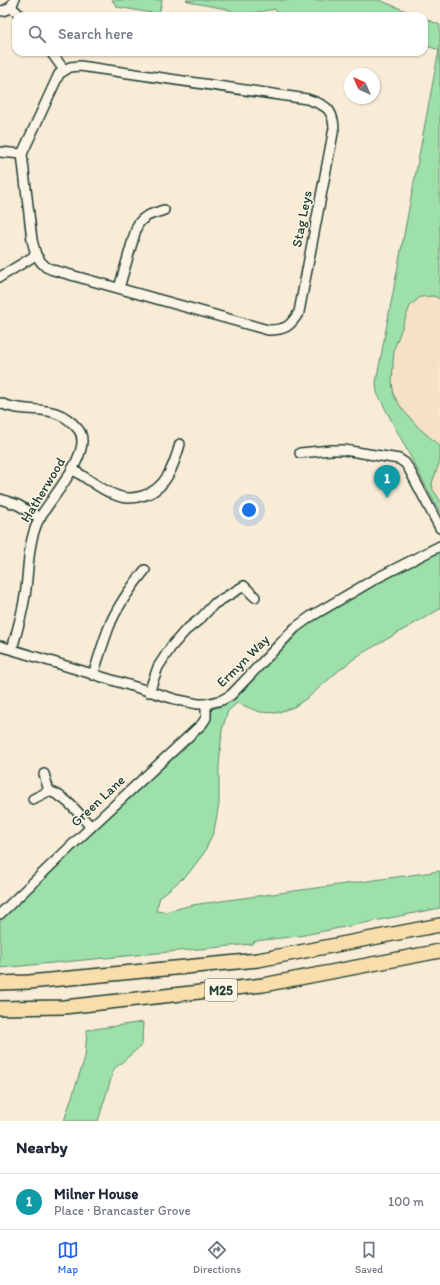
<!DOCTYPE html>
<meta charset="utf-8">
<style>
body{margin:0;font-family:Itim,sans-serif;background:#f2f2f3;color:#1f2937}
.compass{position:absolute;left:344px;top:68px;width:36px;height:36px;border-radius:50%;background:#fff;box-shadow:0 1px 3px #0004;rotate:315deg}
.you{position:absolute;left:249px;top:510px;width:14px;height:14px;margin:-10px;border:3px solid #fff;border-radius:50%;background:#1a73e8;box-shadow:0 0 0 6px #1a73e833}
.badge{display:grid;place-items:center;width:26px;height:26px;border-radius:50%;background:#2563eb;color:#fff;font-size:13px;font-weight:700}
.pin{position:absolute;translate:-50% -33px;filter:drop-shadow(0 1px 2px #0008)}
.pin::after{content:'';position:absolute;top:21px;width:14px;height:12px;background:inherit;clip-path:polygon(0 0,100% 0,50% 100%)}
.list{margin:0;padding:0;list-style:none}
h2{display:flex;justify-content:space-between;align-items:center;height:52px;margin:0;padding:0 16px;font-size:17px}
h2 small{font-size:13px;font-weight:400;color:#747a83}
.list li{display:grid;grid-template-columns:26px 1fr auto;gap:12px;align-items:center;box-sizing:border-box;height:56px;padding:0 16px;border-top:1px solid #e0e1e3}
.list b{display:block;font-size:15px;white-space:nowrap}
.list p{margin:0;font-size:13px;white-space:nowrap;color:#747a83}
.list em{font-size:13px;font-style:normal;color:#747a83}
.icon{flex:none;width:22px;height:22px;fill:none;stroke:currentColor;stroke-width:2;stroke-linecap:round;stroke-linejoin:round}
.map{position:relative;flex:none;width:440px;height:1121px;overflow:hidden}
.search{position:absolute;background:#fff;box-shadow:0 1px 3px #0004;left:12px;right:12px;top:12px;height:44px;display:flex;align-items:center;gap:10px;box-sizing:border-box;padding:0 14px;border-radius:12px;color:#747a83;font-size:15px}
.sheet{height:108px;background:#fff}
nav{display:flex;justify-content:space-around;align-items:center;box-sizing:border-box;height:56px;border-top:1px solid #e0e1e3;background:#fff;font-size:11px;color:#747a83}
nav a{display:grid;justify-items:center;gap:2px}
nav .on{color:#2563eb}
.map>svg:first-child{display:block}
</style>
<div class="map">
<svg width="440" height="1121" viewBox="0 0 440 1121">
<rect width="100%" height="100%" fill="#f9ecd7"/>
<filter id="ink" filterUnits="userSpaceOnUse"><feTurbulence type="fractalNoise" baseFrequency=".025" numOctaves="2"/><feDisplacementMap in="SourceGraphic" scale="8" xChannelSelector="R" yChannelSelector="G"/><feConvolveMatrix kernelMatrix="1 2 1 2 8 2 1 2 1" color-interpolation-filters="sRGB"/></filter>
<g filter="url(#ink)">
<path fill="#f5e1c6" d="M440,50v463l-63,-120 -1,-11z"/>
<g fill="#9de0aa" stroke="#5e8e6f">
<path d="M112,0h50l-3,14 -42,-7z"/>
<path d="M186,0h193l40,16h-139l-5,-7 -34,6 -14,-6 -33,-6z"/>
<path d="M424,18l16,7v274l-6,-3 -14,1 -10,9 -16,43 -2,33 2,14 9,14 16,18 21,18v15l-8,22 1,7 7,10v13l-63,-120 -1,-11 63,-332 -15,-5z"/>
<path d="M440,549v60l-81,46 -22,17 -27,24 -16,11 -18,6 -16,-1 -23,-9 -9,8 -6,19 -3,37v37l-5,27 -10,22 -16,21 -28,23 -4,14 9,1 27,-7 248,-34v37l-141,28 -44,5 -3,3 -252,24v-49l90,-87 102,-92 14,-14 6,-17 9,-3 14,-11 73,-75 34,-19z"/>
<path d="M143,1022l-1,23 -28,24 -16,52h-34l21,-64 2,-27z"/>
</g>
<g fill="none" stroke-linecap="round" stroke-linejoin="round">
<g stroke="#1f3d34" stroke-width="12">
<g id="minor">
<path d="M11,7l10,9"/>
<path d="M0,11c7,0 12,-4 14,-11"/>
<path d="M51,52l13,18"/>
<path d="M80,66l227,33c18,6 26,9 27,29l-35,184c-9,15 -14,18 -31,18l-215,-60 -7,-3 -5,-5 -5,-7 -4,-15 -10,-86 37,-80 11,-7z"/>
<path d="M0,152l22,2"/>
<path d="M0,277l36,-22"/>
<path d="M119,288l18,-62c6,-11 16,-12 27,-16"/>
<path d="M0,403c28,13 54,-3 78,26 18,21 -29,71 -39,90 -12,24 -10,51 -14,77 -3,18 -8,36 -13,53"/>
<path d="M300,453l31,-3h13l55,9 6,4 4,6 31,59"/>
<path d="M72,469c15,9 30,22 46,27 7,3 17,2 24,0 24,-6 32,-31 38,-52"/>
<path d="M0,499l18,6 22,13"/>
<path d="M0,646l178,54 20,4h8l16,-4 9,-5 64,-67 15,-11 65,-38 65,-33"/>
<path d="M93,675c6,-18 11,-36 18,-53 9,-20 21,-36 34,-52"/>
<path d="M149,692l9,-25 13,-20 14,-16 16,-13 13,-14 30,-18 11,11"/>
<path d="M44,774l5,17c18,6 29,22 42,36"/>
<path d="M33,799l16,-8"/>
<path d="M0,914l91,-87 111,-103 4,-6v-14"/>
</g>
</g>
<g stroke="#1f3d34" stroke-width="16">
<g id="highway">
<path d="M0,983l29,-1 229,-22 182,-35"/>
<path d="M0,1008l64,-1 199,-22 177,-34"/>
</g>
</g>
<use href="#minor" stroke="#fcf5e5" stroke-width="9"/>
<use href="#highway" stroke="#f8deab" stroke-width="13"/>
</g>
</g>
<g text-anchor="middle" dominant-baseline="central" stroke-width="3" stroke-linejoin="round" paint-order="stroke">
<rect fill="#fcf5e5" stroke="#617469" stroke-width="1" x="205" y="979" width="32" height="22" rx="3"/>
<g font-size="13" font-weight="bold" fill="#1f3d34">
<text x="221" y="990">M25</text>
</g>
<g font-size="14" fill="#1f3d34" stroke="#fcf5e5">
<text transform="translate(302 219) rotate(-79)">Stag Leys</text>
<text transform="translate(43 490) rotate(-59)">Hatherwood</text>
<text transform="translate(243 661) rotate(-45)">Ermyn Way</text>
<text transform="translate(98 801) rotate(-43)">Green Lane</text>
</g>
</g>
</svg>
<svg class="compass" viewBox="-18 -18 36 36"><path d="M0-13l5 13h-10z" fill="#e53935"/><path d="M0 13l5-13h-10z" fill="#747a83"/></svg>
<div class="you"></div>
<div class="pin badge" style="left:387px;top:498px;background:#0f9aa8">1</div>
<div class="search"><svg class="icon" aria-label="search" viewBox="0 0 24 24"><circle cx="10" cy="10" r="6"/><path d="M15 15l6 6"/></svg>Search here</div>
</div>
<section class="sheet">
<h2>Nearby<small></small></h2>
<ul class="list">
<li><span class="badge" style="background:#0f9aa8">1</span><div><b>Milner House</b><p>Place · Brancaster Grove</p></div><em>100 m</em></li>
</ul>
</section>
<nav>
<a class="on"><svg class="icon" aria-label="map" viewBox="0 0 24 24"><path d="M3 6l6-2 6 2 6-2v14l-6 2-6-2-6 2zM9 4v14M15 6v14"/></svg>Map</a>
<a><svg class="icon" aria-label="directions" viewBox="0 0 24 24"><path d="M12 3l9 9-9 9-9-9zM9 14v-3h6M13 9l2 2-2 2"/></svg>Directions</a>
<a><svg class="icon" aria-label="saved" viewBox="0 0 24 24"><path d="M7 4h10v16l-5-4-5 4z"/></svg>Saved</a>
</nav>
